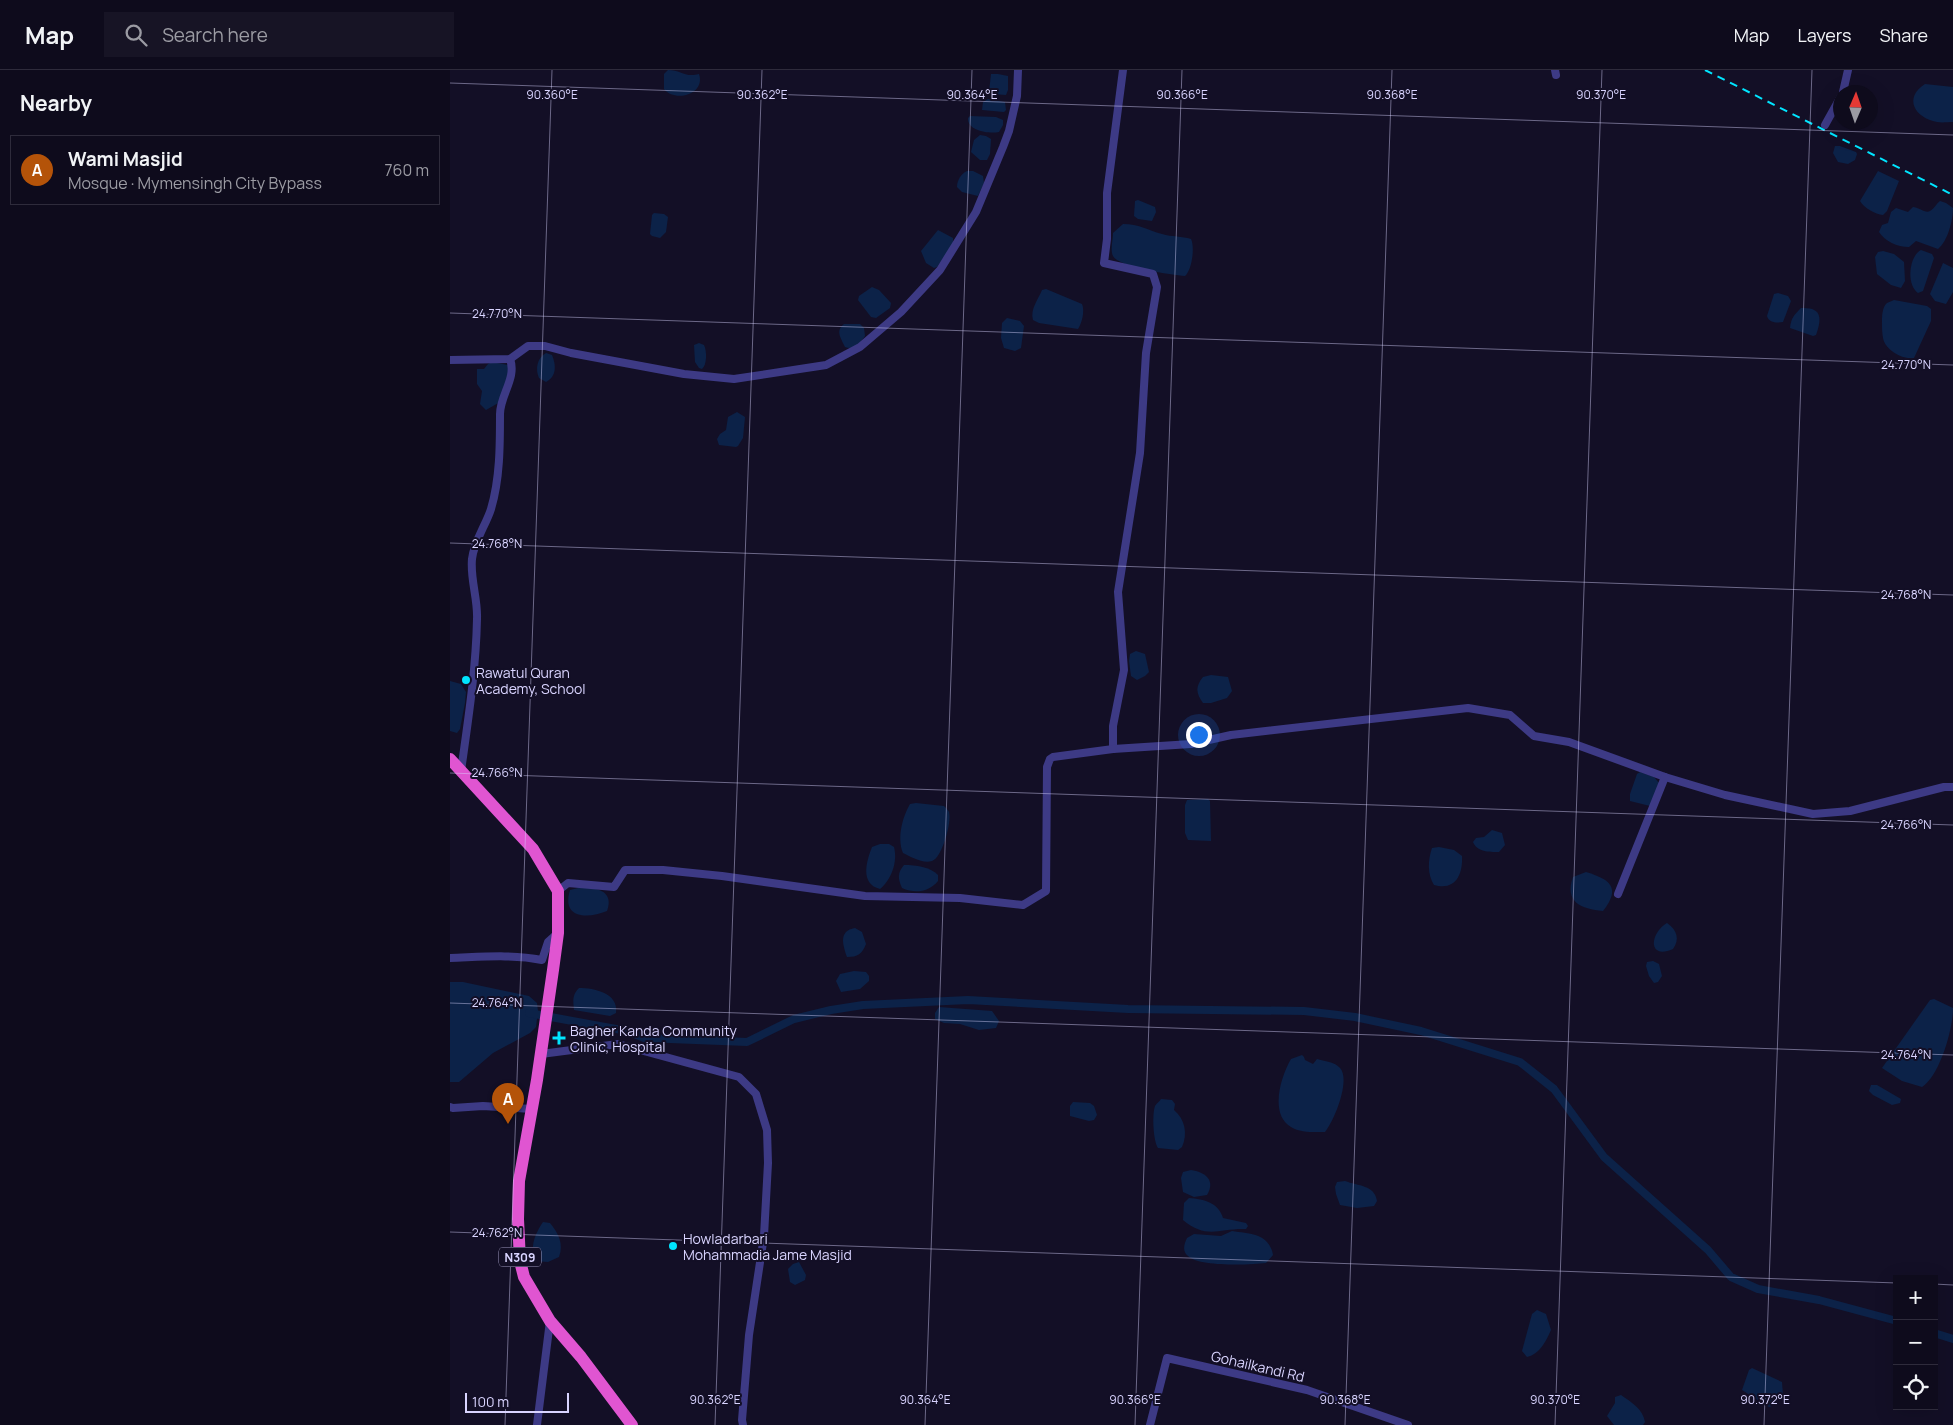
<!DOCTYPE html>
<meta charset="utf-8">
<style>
body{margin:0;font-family:Manrope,sans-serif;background:#171425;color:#f1f3f6}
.controls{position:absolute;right:15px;bottom:15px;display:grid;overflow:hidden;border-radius:0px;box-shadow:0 5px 20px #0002}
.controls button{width:45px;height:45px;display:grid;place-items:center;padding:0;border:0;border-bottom:1px solid #2e2b3b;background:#0e0b1c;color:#f1f3f6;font:25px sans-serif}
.compass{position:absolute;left:1383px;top:15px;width:45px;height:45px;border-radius:50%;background:#0e0b1c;box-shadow:0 5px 20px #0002;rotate:2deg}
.scale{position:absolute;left:15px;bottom:12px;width:104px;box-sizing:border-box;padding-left:5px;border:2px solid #d9d4ff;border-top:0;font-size:14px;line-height:18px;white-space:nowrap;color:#d9d4ff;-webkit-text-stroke:4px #130f26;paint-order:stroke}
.you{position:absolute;left:748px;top:664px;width:18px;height:18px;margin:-12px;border:4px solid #fff;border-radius:50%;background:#1a73e8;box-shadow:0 0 0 8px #1a73e833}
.badge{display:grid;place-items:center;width:32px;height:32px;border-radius:50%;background:#b45309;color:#fff;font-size:16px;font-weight:700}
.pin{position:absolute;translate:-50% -41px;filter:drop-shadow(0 1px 2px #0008)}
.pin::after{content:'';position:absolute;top:26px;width:18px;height:15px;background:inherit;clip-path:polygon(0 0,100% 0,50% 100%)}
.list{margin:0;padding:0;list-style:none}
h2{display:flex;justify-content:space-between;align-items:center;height:65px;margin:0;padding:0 20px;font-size:21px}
h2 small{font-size:16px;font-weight:400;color:#9b9ba3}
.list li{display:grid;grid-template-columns:32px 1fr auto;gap:15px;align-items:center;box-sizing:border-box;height:70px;margin:0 10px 10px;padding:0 10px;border:1px solid #2e2b3b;border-radius:0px}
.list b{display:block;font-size:19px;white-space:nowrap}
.list p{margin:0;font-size:16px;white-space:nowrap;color:#9b9ba3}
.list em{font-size:16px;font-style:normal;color:#9b9ba3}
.icon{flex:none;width:28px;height:28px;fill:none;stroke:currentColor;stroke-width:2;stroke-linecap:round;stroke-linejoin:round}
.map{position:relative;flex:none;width:1503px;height:1355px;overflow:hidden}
header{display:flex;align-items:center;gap:30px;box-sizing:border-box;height:70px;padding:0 25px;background:#0e0b1c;border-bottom:1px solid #2e2b3b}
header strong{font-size:24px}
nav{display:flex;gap:28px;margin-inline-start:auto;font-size:18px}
.search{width:350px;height:45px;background:#171425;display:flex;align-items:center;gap:12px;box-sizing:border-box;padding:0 18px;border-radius:0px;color:#9b9ba3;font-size:19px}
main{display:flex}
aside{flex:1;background:#0e0b1c}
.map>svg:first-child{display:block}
</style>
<header>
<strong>Map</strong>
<div class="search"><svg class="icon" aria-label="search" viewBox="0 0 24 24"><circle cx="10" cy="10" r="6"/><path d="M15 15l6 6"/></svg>Search here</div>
<nav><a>Map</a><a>Layers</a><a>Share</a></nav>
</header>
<main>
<aside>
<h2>Nearby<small></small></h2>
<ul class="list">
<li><span class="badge">A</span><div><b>Wami Masjid</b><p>Mosque · Mymensingh City Bypass</p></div><em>760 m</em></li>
</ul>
</aside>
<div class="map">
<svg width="1503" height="1355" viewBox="0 0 1503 1355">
<rect width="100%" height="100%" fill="#130f26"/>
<g fill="#0c2248">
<path d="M218,0c13,0 17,8 31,4 7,20 -24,29 -35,15v-15z"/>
<path d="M541,4h7l10,2v14l-2,5 -14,-1 -3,-2z"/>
<path d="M1475,14l28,3v35c-5,0 -11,1 -16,0 -22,-4 -34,-24 -12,-38z"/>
<path d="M538,29l17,3 1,8 -2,2 -22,-2 1,-8z"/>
<path d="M520,46l26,1 7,3v5l-4,7c-10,2 -32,-1 -31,-14z"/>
<path d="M530,65l6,1 5,3 -1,15 -3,6h-7l-9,-8 3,-12z"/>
<path d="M1385,76h5l16,6 1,2 -2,6 -7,4 -10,-2 -5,-9z"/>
<path d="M517,101h6l10,5 1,7 -6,13 -16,-4 -5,-5c0,-7 4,-13 10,-16z"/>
<path d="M1428,101l21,10 -12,30 -4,4c-8,-1 -19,-7 -23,-14z"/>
<path d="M688,130l17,7 1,5 -4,9 -14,-2 -4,-3 1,-15z"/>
<path d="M1490,131l6,2 7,5c0,12 -5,33 -15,41l-22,-8 -7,6c-12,0 -24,-6 -30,-15l3,-7 6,-2 3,-11 5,-4 12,4 5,-5c5,0 13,7 17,4 4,-2 6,-7 10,-10z"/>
<path d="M204,143l10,1 4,3 -2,15 -6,6 -8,-2 -2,-2 2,-19z"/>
<path d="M673,154c16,0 24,6 39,10 10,3 20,2 29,5 4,8 1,31 -6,37 -12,-1 -67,-9 -72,-20 -3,-6 0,-16 0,-23z"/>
<path d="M488,160l15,8v7l-16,22 -3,1 -8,-5 -5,-12z"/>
<path d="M1471,180l11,4 2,4 -11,33 -5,2c-12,-8 -9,-37 3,-43z"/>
<path d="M1433,181l11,3 10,8 1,19 -4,7 -10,-3 -14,-11 -2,-17 3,-5z"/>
<path d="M1493,193l10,5v24l-7,12 -11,-3 -5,-7z"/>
<path d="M422,217l7,3 12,13 -1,5 -14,10 -5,-1 -13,-17 1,-4z"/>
<path d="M596,219l36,15c3,7 0,19 -4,25l-39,-6 -6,-3c-3,-11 5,-20 9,-30z"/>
<path d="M1328,223l10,3 3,5 -8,21c-6,1 -14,1 -16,-6l7,-22z"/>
<path d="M1444,230l33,6 4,3v12l-17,37c-11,2 -29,-8 -31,-20 -1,-5 -1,-11 -1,-16 0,-5 0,-15 5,-19 2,-1 5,-2 7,-3z"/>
<path d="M1351,238c21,-1 21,10 15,27l-3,1 -23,-8c1,-10 4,-13 11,-20z"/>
<path d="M557,248l13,3 4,5 -3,22 -6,3 -11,-3 -3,-10 1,-15z"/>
<path d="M394,254h16l4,4 1,8c-5,7 -11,15 -20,11 -4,-9 -10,-16 -1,-23z"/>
<path d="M249,273l5,2c3,6 3,20 -2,24l-3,-1 -4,-6 -1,-17z"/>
<path d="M96,283l6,2c4,10 5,21 -6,27l-7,-4c-4,-9 -2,-20 7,-25z"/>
<path d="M42,292l16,3 1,9 -9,28 -14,8 -6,-6 2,-13 -5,-7v-15h7l4,-5z"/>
<path d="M287,342l8,5 -2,21 -5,8 -2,1 -17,-2 -2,-6 3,-5 6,-4 2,-13z"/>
<path d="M686,581l9,3 4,18 -4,4 -8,4 -6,-4 -2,-15 1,-7z"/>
<path d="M761,605l17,2 4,14 -5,7 -16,5h-8c-7,-10 -8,-16 0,-26z"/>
<path d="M0,611l11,3 5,8 -1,11 -5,26 -3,4 -7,-2z"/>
<path d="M1190,702l14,5 5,6 -9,23 -20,-5v-7l7,-20z"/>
<path d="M758,729l2,2 1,40 -23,-1 -3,-7v-28l2,-5z"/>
<path d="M466,733l28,3c2,2 4,4 5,6 3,10 -7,46 -17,49 -9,3 -21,-4 -29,-8 -6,-15 -1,-35 7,-49z"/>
<path d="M1042,760l10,3 3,12 -6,7c-10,0 -22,0 -26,-10l3,-4 8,-1z"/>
<path d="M430,774h9l5,3c4,15 -3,33 -14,42 -20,-5 -14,-27 -8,-42z"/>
<path d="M989,777l15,3 8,6c1,19 -7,35 -28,29 -7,-11 -6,-25 -2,-37z"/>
<path d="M454,795c12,0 26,2 34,10v6c-9,11 -23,13 -36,7 -4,-9 -5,-15 2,-23z"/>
<path d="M1136,802c23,7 36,15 17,39 -22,-2 -39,-9 -30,-34z"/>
<path d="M128,818c15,-1 37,1 29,23 -19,8 -46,8 -37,-21z"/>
<path d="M1217,853c10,7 13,16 6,26 -25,11 -24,-15 -6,-26z"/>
<path d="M405,858l7,4 4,12c-4,10 -8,13 -19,13 -4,-12 -9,-26 8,-29z"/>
<path d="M1203,891l6,3 3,12 -4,6 -4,1 -5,-7 -3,-10 1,-4z"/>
<path d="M404,901l12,1 3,4v5l-9,8 -19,3 -5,-11 4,-7z"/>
<path d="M0,912h13l66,14 8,7 1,8 -2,16 -6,6 -37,20 -34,29h-9z"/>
<path d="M129,918c15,0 40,5 37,25l-6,3 -36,-6c-1,-10 -2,-15 5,-22z"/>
<path d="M1484,929l19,9c0,21 -13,67 -31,79l-20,-6 -20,-13 48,-68z"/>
<path d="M489,937l53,4 7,10 -3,7 -17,2 -19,-6 -16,-1 -9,-4v-6z"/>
<path d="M852,985l2,2 1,3 8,4 4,-5c7,2 18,3 23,9 11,12 -6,53 -15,64 -10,0 -25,1 -34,-5 -22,-13 -10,-51 0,-68z"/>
<path d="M1421,1015h6l24,14 -1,4 -8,2 -19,-10 -4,-4z"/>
<path d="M711,1029l11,1 3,4 -1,6c11,9 14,24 8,37l-4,3 -20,-2c-5,-7 -6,-34 -3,-42 1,-2 5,-5 6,-7z"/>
<path d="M623,1032l17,1 4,3 3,9 -3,5 -5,1 -19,-5v-10z"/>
<path d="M741,1100c14,2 25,10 16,25l-13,2 -11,-5 -2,-14 2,-6z"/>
<path d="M895,1111c13,5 30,4 32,20l-3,5 -17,2 -17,-3 -4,-11 -1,-7 2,-5z"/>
<path d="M739,1128c15,1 30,5 34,20l23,5 2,3 -2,3c-27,-1 -39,11 -63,-9l1,-17z"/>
<path d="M93,1152l7,1c8,10 14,20 9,34l-11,5 -12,-1c-7,-14 -1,-27 7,-39z"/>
<path d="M782,1161c18,3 37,2 41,24l-7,8c-16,2 -67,4 -78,-7 -6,-5 -4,-12 -1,-18l7,-4 27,2z"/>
<path d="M349,1192l7,13 -1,5 -10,5 -5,-3 -2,-13 5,-5z"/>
<path d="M1087,1240l9,4 5,16c-5,11 -11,24 -24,27l-5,-6 10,-37z"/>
<path d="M1302,1298l30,14 1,13 -11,11 -3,1 -27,-17 7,-20z"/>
<path d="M1171,1325c10,7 22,14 24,27l-2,3h-29l-7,-9 8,-13v-6z"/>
</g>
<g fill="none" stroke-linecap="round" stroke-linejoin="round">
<g stroke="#0c2248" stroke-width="8">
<path d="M79,943l98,18 17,7 103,4 47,-23 37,-9 32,-5 105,-5 160,9 176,2 51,6 66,14 99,31 34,27 50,68 104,93 23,27 27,12 61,11 78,21"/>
<path d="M1484,1263l19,6"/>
</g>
<g stroke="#3d3a85" stroke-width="8">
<path d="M1105,0l1,5"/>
<path d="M1393,22l5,-22"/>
<path d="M1375,55l15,-27"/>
<path d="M0,290l60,-1 18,-13h17l26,7 113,21 50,5 92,-14 34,-18 41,-35 39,-42 36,-58 27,-65 6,-16 8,-35 1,-26"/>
<path d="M663,679v-23l11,-56 -6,-78 22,-139 6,-100 11,-66 -4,-13 -49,-11 3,-24v-46l16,-123"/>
<path d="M11,701c7,-50 15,-101 16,-152 1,-20 -7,-40 -5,-60 2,-18 14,-34 19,-50 9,-30 9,-64 9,-95 0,-19 17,-36 10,-55"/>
<path d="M108,821l10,-8 46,4 11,-17h38l59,6 143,20 95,2 63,7 23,-14 1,-124 3,-8 3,-2 60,-8 78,-5 40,-9 237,-27 42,7 24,21 35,6 96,35 60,18 88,19 37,-3 94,-24h9"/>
<path d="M1168,824l47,-117"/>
<path d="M0,888c31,-1 62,-4 92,2l6,-18 10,-9"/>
<path d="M91,984l77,-10 121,33 17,17 11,36 1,33 -4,73 -15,99 -7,85 1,5"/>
<path d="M0,1037l3,1 30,-2 49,3"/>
<path d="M87,1355l13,-104"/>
<path d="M700,1355l17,-67 140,32 101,35"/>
</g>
<path stroke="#e055d1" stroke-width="12" d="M0,689l83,90 25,42v42l-5,37 -16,110 -18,101 -1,38 2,42 4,16 26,44 31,36 51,68"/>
<path stroke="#00e5ff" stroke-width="2" stroke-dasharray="8 6" stroke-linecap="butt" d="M1255,0l248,125"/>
</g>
<path fill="none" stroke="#d9d4ff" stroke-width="1" stroke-opacity="0.45" d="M0,13l1503,52M0,243l1503,52M0,473l1503,52M0,703l1503,52M0,933l1503,52M0,1162l1447,51M1484,1214l19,1M55,1355l47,-1355M265,1355l47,-1355M475,1355l47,-1355M685,1355l47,-1355M895,1355l47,-1355M1105,1355l47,-1355M1314,1355l48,-1355"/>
<g fill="#00e5ff" stroke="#130f26" stroke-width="2">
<circle cx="16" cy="610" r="5"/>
<path d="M106.5 960.5h5v5h5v5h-5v5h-5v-5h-5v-5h5z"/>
<circle cx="223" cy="1176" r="5"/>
</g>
<g text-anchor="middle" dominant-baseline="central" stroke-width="4" stroke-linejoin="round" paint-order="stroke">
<rect fill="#130f26" stroke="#9e99be" stroke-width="1" x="49" y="1177.5" width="42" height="19" rx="4"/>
<g font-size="12" font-weight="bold" fill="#d9d4ff">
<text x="70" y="1187">N309</text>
</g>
<g font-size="14" fill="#d9d4ff" stroke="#130f26" text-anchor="start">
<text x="26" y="602">Rawatul Quran<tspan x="26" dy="16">Academy, School</tspan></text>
<text x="120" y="960">Bagher Kanda Community<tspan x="120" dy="16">Clinic, Hospital</tspan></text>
<text x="233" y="1168">Howladarbari<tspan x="233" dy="16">Mohammadia Jame Masjid</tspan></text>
</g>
<g font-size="14" fill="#d9d4ff" stroke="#130f26">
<text transform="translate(808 1296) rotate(13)">Gohailkandi Rd</text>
</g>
</g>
<g font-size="12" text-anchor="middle" fill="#d9d4ff" stroke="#130f26" stroke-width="4" stroke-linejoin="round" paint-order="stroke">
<text x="102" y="29">90.360°E</text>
<text x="312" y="29">90.362°E</text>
<text x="522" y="29">90.364°E</text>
<text x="732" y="29">90.366°E</text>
<text x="942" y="29">90.368°E</text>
<text x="1151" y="29">90.370°E</text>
<text x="47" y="248">24.770°N</text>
<text x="1456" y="299">24.770°N</text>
<text x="47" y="478">24.768°N</text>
<text x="1456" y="529">24.768°N</text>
<text x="47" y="707">24.766°N</text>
<text x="1456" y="759">24.766°N</text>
<text x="47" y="937">24.764°N</text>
<text x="1456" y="989">24.764°N</text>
<text x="47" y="1167">24.762°N</text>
<text x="265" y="1334">90.362°E</text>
<text x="475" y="1334">90.364°E</text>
<text x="685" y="1334">90.366°E</text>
<text x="895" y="1334">90.368°E</text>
<text x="1105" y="1334">90.370°E</text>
<text x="1315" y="1334">90.372°E</text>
</g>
</svg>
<div class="controls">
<button>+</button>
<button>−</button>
<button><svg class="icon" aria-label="locate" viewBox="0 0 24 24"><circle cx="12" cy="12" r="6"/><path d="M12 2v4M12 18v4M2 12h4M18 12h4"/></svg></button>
</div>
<svg class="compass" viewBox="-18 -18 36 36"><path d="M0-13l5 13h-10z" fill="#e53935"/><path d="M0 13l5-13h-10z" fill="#9b9ba3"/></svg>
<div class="scale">100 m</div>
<div class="you"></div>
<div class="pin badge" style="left:58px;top:1054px">A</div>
</div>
</main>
